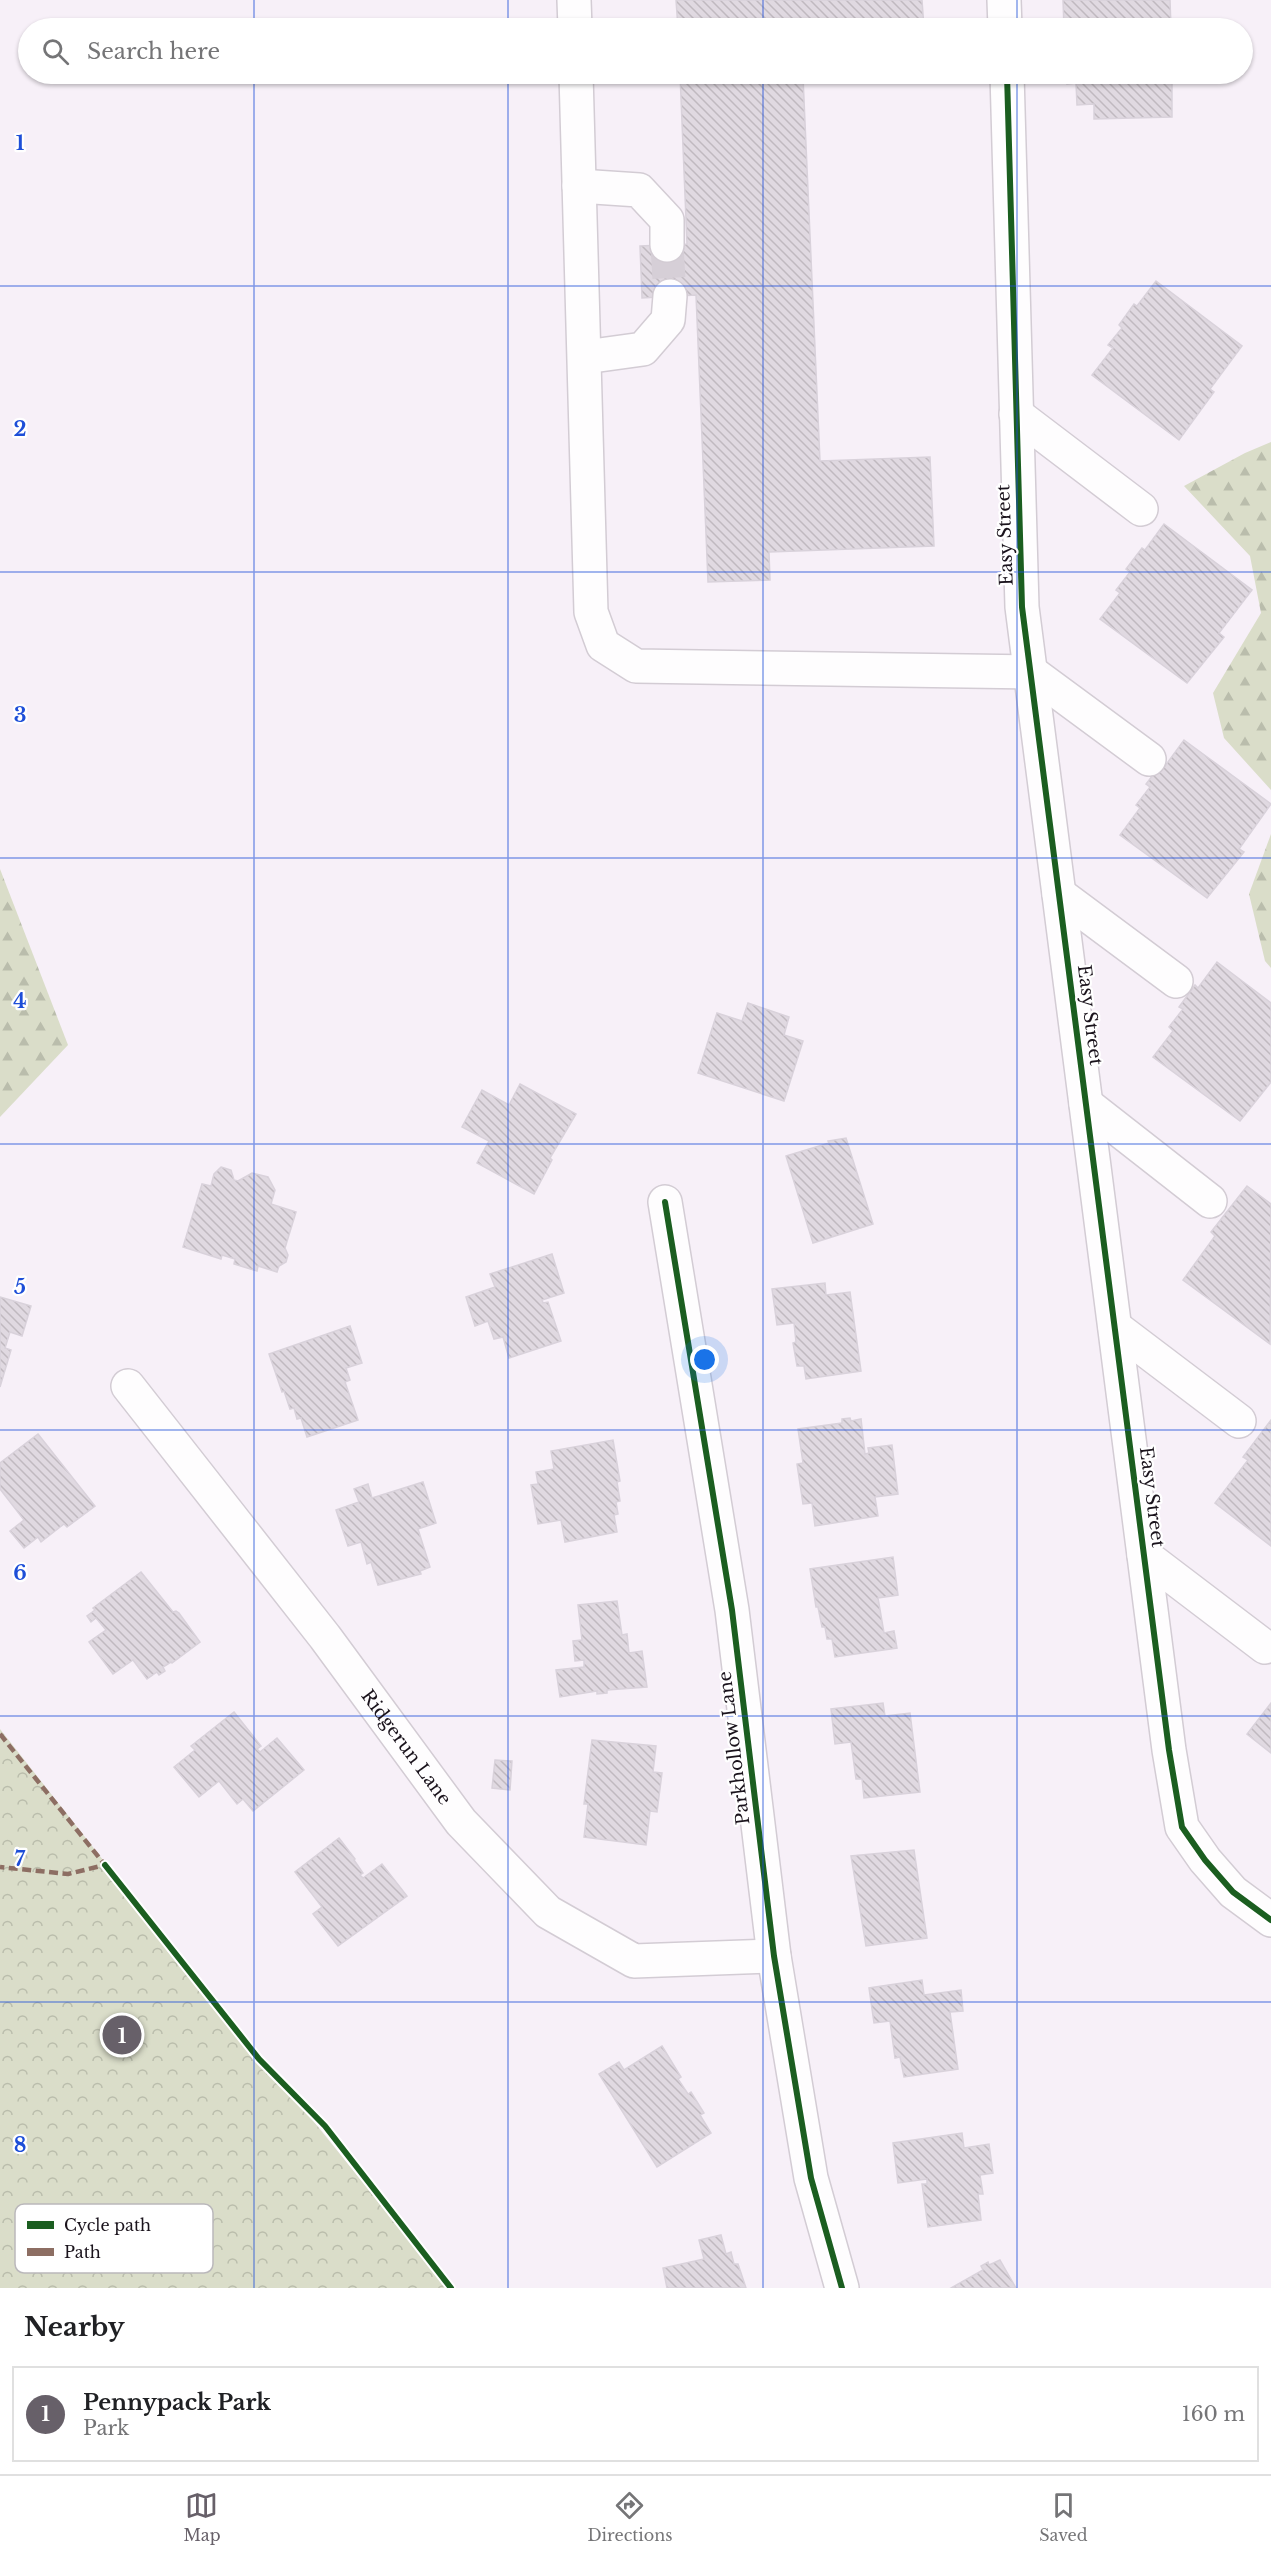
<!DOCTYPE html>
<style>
body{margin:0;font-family:"Libre Baskerville",serif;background:#f6f6f6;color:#202124}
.you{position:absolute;left:705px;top:1360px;width:21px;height:21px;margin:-15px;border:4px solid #fff;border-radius:50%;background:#1a73e8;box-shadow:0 0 0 9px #1a73e833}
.badge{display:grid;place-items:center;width:39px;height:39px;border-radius:50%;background:#676069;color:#fff;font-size:20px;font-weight:700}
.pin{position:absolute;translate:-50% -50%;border:3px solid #fff;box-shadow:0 2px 6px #0006}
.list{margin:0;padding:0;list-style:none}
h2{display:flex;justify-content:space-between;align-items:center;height:78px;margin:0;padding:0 24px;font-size:26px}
h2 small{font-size:20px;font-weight:400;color:#757577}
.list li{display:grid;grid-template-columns:39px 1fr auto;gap:18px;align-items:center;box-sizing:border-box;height:96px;margin:0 12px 12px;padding:0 12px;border:2px solid #e0e0e0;border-radius:0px}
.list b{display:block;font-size:22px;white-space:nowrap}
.list p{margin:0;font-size:20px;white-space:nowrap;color:#757577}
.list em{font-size:20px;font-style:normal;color:#757577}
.icon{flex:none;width:33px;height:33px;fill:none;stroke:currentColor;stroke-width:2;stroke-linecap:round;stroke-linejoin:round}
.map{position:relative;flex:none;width:1271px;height:2288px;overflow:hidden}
.search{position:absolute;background:#fff;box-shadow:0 2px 4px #0004;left:18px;right:18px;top:18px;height:66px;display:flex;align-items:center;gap:15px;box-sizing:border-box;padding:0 21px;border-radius:33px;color:#757577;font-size:22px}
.sheet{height:186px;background:#fff}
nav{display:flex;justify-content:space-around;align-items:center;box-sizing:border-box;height:84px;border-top:2px solid #e0e0e0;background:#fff;font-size:16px;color:#757577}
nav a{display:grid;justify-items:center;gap:3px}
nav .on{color:#676069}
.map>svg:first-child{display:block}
</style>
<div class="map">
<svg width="1271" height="2288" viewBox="0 0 1271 2288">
<defs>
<pattern id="forest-firs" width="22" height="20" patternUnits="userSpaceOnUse" patternTransform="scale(1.5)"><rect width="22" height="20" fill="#daddc9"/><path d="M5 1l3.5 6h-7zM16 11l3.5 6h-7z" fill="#babdac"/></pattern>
<pattern id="park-crowns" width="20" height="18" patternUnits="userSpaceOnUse" patternTransform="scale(1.5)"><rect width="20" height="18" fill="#daddc9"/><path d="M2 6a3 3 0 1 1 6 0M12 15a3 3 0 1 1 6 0" fill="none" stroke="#babdac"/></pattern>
<pattern id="building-back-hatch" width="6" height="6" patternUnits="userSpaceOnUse" patternTransform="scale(1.5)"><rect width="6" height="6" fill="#e0d9e1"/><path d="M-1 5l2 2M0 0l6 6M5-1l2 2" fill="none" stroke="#c0b9c0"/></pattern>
</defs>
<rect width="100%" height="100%" fill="#f7f0f8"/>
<g fill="url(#forest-firs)">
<path d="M1271,442v348l-47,-52 -11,-45 48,-80 -11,-57 -66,-70 61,-33z"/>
<path d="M1271,834v134l-6,-7 -16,-67z"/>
<path d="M0,869l68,176 -68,72z"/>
</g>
<path fill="url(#park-crowns)" d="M0,1729l122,155 326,404h-448z"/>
<g fill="url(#building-back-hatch)" stroke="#d9d2db" stroke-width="1.5">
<path d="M676,0h246l2,28h-246z"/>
<path d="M1063,0h107l1,28h-107z"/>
<path d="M680,74h221l-98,3 17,384 110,-4 4,89 -165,6 1,28 -62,2 -12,-287 -54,3 -2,-52 47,-2z"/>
<path d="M1067,74h105v43l-78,2v-15l-17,1 -1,-22 -9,1z"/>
<path d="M1156,281l86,65 -32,43 4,3 -35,48 -87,-65 21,-27 -5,-3 14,-17 -3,-3 15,-21 3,2z"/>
<path d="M1164,524l88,66 -33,43 5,4 -37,46 -87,-64 20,-26 -4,-3 14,-18 -4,-3 16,-21 3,2z"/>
<path d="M1184,740l87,64 -32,45 5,3 -37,46 -87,-63 20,-27 -4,-3 14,-18 -4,-3 16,-21 3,3z"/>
<path d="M1217,962l54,41v79l-31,39 -87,-64 20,-26 -4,-4 14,-18 -4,-2 16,-22 3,3z"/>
<path d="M748,1003l41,14 -5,18 19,6 -19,60 -86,-28 19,-60 25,8z"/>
<path d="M520,1084l56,30 -26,44 2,2 -18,34 -57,-31 12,-22 -27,-14 20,-37 27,15z"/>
<path d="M846,1138l27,86 -60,19 -27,-87 43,-13 -1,-2z"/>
<path d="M221,1167l10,3 3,10 4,1 14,-8 16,4 7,13 -4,14 25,8 -11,36 3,7 -2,7 -7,4 -2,6 -19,-6 -1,5 -23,-7 1,-5 -13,-4 -1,4 -38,-12 19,-63 9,2 3,-12z"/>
<path d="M1247,1186l24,18 -1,140 -87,-64 32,-44 -4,-4z"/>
<path d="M552,1254l12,39 -22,7 1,3 5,-1 13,39 -52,17 -6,-21 -9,2 -6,-18 -13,5 -9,-29 29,-10 -5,-13z"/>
<path d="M825,1283l1,12 24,-3 11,79 -55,8 -2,-13h-7l-4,-23 3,-1 -2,-19 -17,2 -5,-36z"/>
<path d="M0,1297l31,9 -9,30 -12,-4 -5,16 6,2 -11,37z"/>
<path d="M350,1326l12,37 -16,5 4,12 -5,2 13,38 -51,17 -6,-19 -4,1 -3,-11 -4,1 -6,-18 -2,1 -13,-38z"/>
<path d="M850,1418l1,3 10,-2 4,35 4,-1 -1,-5 24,-3 6,49 -23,3 3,19 -63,10 -3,-23 -9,1 -6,-40 6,-1 -5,-34 44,-6v-4z"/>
<path d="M1271,1420v126l-56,-43 33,-43 -5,-3z"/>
<path d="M38,1434l57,72 -28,21 -3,-3 -23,18 -3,-5 -14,11 -14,-17 14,-11 -24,-31v-26z"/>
<path d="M613,1440l7,41 -3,1 3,19 -4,1 2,12 -4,1 3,17 -52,10 -4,-22 -23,4 -7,-39 7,-1 -2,-12 18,-3 -3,-18z"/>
<path d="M423,1482l13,41 -18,6 12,38 -10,4 1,3 -43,11 -7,-23 -4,2 -6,-22 -13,4 -12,-36 23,-8 -5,-13 14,-5 4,14z"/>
<path d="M893,1557l5,38 -20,3 6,35 10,-2 3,17 -62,9 -3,-18h-5l-2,-12h-3l-4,-20h-2l-6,-38z"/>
<path d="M141,1572l32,40 3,-1 3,2 21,29 -28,21 -1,-1 -8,5 2,4 -6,4 -2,-3 -10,7 -14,-19 -20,14 -24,-32 17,-12 -10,-12 -5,4 -4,-6 8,-6 -2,-2z"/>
<path d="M617,1601l5,34 5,-1 2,19 13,-2 5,36 -40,3v3l-10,1v-3l-37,6 -4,-27 28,-3v-7l-9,1 -2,-20 9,-1 -4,-35z"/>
<path d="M883,1703l2,13 25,-3 10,79 -56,6 -2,-19h-6l-5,-37 -16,2 -4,-35z"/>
<path d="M1271,1703v50l-24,-19z"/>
<path d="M234,1712l27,34 -4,3 3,3 17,-14 27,32 -51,41 -10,-12 -6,5 -18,-23 -20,16 -25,-30 21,-17 -4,-4z"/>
<path d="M592,1740l64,6 -3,26 9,1 -5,39 -7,-1 -4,34 -62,-8 4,-33h-4z"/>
<path d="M495,1760l17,1 -2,29 -18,-2z"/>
<path d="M339,1838l16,21 -1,1 9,13 -3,2 3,3 19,-14 25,32 -69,50 -25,-32 9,-7 -27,-35z"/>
<path d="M914,1850l13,88 -61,8 -15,-90z"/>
<path d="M922,1980l2,15 37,-5 2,21 -13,1 8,57 -54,8 -4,-20 -5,1 -5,-37 -16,2 -5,-35z"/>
<path d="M662,2046l19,31 -3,2 10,15 3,-2 13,21 -4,2 11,18 -54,34 -58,-93 20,-12 5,8z"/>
<path d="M962,2133l2,15 25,-4 4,29 -13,2 3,19h-5l3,26 -53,7 -6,-43h5v-5l-29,4 -5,-40z"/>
<path d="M721,2235l5,19 5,-2 3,12h4l8,24h-79l-4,-20 41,-9 -5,-19z"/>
<path d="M1000,2260l16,28h-65l32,-18 -2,-4 7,-4 1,3z"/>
</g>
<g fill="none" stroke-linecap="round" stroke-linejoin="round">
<path stroke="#d6cfd7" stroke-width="33" stroke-dasharray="33 16" stroke-linecap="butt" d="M667,245l3,51"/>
<g stroke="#d3ccd4" stroke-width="36">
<g id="minor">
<path d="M574,0l1,28"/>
<path d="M1004,0l1,28"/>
<path d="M576,74l15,538 12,33 33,21 395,6 118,87"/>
<path d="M1007,74l15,533 147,1143 13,77 23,33 28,32 38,28"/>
<path d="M579,186l60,4 28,30v25"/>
<path d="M585,357l58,-8 25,-29 2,-24"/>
<path d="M1016,414l125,95"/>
<path d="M1059,894l117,87"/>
<path d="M1086,1104l124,97"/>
<path d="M665,1202l67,408 42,346 37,222 31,110"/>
<path d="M1115,1327l124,94"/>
<path id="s1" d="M128,1386l197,251 136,185 87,90 86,49 140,-5"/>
<path d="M1144,1555l121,92"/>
</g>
</g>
<use href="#minor" stroke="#fefdfe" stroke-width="33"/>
<path stroke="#8d6e63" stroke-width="4.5" stroke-dasharray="9 4.5" stroke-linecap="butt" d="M0,1734l105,131 -37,9 -68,-7"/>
<g stroke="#fff" stroke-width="10">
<g id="cycleway">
<path d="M1007,74l15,533 147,1143 13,77 23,33 28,32 38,28"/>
<path d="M665,1202l67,408 42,346 37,222 31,110"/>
<path d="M105,1865l154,194 66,67 126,162"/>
</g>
</g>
<use href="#cycleway" stroke="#1b5e20" stroke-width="6"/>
</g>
<path fill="none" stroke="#1d4ed8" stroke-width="1.5" stroke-opacity="0.55" d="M254,0v28M508,0v28M763,0v28M1017,0v28M254,74v2214M508,74v2214M763,74v2214M1017,74v2214M0,286h1271M0,572h1271M0,858h1271M0,1144h1271M0,1430h1271M0,1716h1271M0,2002h1271"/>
<g text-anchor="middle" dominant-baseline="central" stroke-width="4.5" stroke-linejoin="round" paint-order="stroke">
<g font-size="18" fill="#1a131c" stroke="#fff">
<text transform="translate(1005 535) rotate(-92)">Easy Street</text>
<text transform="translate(1090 1015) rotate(83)">Easy Street</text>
<text transform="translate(1152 1497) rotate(83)">Easy Street</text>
<text stroke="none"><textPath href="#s1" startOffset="456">Ridgerun Lane</textPath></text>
<text transform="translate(734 1748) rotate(-97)">Parkhollow Lane</text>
</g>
</g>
<rect x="15" y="2204" width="198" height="69" rx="9" fill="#fff" stroke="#bab8bb" stroke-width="1.5"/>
<rect x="27" y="2221" width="27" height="8" fill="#1b5e20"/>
<rect x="27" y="2248" width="27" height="8" fill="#8d6e63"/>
<g font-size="16" fill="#1a131c">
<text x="64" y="2231">Cycle path</text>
<text x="64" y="2258">Path</text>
</g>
<g font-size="20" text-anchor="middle" font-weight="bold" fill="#1d4ed8" stroke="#fff" stroke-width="4.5" stroke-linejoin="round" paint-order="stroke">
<text x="20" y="150">1</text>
<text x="20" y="436">2</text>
<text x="20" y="722">3</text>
<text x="20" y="1008">4</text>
<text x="20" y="1294">5</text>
<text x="20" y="1580">6</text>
<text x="20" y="1866">7</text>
<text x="20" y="2152">8</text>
</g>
</svg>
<div class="you"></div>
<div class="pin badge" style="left:122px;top:2035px">1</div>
<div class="search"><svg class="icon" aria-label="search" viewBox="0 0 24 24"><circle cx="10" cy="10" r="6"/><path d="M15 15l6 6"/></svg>Search here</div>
</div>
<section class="sheet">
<h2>Nearby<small></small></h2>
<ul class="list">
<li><span class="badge">1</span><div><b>Pennypack Park</b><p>Park</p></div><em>160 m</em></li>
</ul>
</section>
<nav>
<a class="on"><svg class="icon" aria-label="map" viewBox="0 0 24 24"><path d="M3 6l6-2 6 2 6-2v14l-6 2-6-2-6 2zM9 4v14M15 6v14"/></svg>Map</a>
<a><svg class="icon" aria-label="directions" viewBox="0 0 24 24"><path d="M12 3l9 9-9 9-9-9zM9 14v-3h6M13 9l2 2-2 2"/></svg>Directions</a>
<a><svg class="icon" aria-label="saved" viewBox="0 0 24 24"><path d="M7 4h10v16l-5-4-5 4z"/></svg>Saved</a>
</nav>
